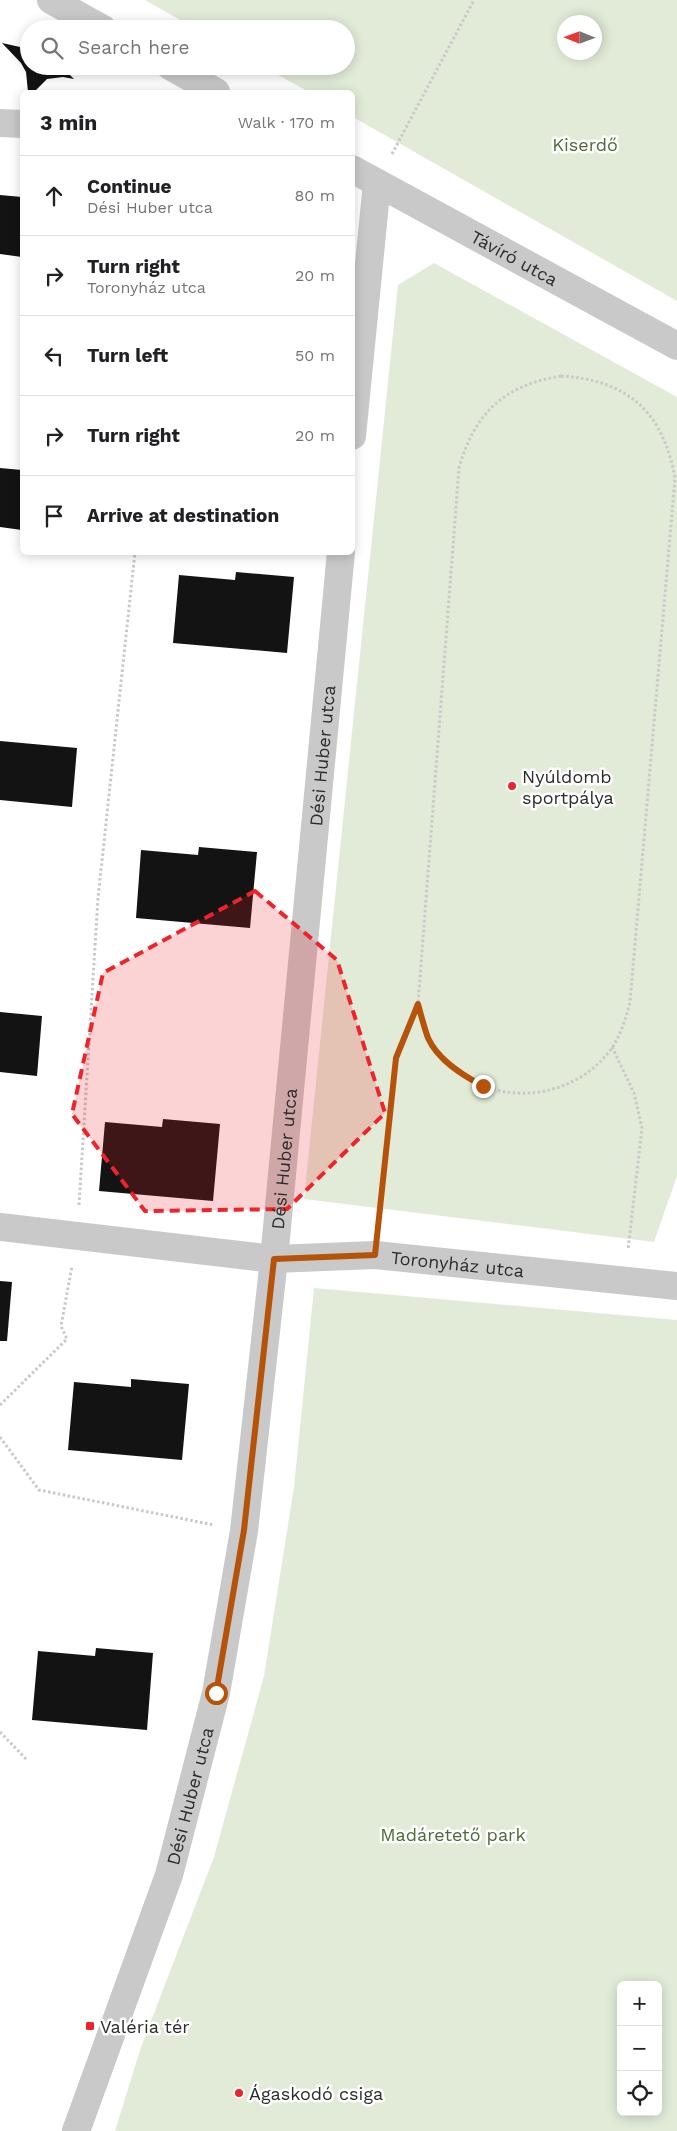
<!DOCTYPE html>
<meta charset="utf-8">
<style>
body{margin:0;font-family:"Work Sans",sans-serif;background:#f2f2f2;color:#202124}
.controls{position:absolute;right:15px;bottom:15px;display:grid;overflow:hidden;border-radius:8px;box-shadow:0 2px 12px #0003}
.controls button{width:45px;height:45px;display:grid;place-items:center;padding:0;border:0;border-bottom:1px solid #e0e0e0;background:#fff;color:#202124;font:25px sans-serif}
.compass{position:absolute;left:557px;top:15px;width:45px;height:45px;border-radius:50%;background:#fff;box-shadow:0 2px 12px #0003;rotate:271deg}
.stop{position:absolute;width:15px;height:15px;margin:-11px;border:4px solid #b45309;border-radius:50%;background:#fff}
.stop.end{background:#b45309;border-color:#fff;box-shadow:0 1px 5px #0008}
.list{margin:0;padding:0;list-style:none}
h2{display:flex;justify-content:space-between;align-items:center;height:65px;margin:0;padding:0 20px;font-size:21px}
h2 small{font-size:16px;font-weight:400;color:#757577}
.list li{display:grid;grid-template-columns:32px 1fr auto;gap:15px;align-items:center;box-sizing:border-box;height:80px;padding:0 20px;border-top:1px solid #e0e0e0}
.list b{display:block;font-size:19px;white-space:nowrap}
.list p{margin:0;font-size:16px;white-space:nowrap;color:#757577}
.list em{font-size:16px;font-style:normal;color:#757577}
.icon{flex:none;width:28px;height:28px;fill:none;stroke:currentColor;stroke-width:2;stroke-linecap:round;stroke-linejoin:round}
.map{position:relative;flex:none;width:677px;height:2131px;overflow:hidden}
.search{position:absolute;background:#fff;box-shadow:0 2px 12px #0003;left:20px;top:20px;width:335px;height:55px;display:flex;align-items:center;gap:12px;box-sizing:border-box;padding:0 18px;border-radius:28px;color:#757577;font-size:19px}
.panel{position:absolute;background:#fff;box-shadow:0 2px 12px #0003;left:20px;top:90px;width:335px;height:465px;border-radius:8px}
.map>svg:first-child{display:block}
</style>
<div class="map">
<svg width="677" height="2131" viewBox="0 0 677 2131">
<rect width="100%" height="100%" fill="#fff"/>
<g fill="#e2ebd8" fill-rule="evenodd">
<path d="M145,0h532v301l-324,-184 -1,-25h-43l-47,-26h84v-37h-150zM564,22h30v30h-30z"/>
<path d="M434,263l243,134v779l-23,66 -350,-43 94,-914z"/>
<path d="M314,1288l363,32v811h-562l26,-84 73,-190 50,-181 30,-189zM621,1985h37v127h-37z"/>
</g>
<g fill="#131313">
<path d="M2,43l27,6v17h32l13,13 -11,-2 -16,2 -13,13h-6l-2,-20 -5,-9z"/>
<path d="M0,195l22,2v60l-22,-3z"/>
<path d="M0,468l22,2v60l-22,-3z"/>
<path d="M236,572l58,5 -7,76 -114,-10 6,-68 56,5z"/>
<path d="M0,741l77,7 -5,59 -72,-7z"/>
<path d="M199,847l58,5 -7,76 -114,-10 5,-68 57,5z"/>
<path d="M0,1012l42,4 -5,60 -37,-4z"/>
<path d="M163,1119l57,5 -7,77 -114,-10 6,-69 57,5z"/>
<path d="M0,1281l12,1 -5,59h-7z"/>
<path d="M131,1379l58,5 -7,76 -114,-10 6,-68 57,5z"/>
<path d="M96,1648l57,5 -6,77 -115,-10 6,-69 57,5z"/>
</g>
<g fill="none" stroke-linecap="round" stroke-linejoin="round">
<g stroke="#c9c9c9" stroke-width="3" stroke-dasharray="2.5 2.5" stroke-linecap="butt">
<path d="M392,154l82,-154"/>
<path d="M561,376c67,4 102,36 114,102l-45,524c-4,16 -9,32 -18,46 -46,63 -143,60 -183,-8 -6,-10 -8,-25 -11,-36l41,-536c15,-54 45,-83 102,-92z"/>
<path d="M612,1047l22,46 8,35 -14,122"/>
<path d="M79,1205l19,-307 37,-346"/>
<path d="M378,1225l18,-167 22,-54"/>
<path d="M0,1405l67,-66 -6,-13 11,-60"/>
<path d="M0,1437l39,53 175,35"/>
<path d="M0,1732l27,28"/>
</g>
<g stroke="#c9c9c9" stroke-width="28">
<path d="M51,0l52,29"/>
<path d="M170,66l46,26"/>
<path d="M0,123l22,1"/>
<path id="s1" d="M352,169l325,177"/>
<path d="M352,436l25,-253"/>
<path id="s2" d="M0,1227l274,32 101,-4 302,31"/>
<path id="s3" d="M76,2131l93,-256 47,-182 28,-162 30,-272 67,-707"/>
</g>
</g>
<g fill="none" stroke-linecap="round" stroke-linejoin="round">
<path stroke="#b45309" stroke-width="6" d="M216,1693l28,-163 30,-271 101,-4 21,-197 22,-54c3,11 6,23 10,34 10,22 34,37 55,48"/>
</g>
<path fill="#ee242b" fill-opacity="0.2" stroke="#ee242b" stroke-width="4" stroke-dasharray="10 6" stroke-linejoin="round" d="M255,891l82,69 48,153 -98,96 -142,2 -73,-97 31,-141z"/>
<g fill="#ee242b" stroke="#fff" stroke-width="2">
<circle cx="512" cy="786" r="5"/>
<rect x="85" y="2021" width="10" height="10" rx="2.5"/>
<circle cx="239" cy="2093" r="5"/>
</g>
<g text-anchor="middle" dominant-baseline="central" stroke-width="5" stroke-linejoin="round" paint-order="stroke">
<g font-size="18" fill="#4d6a38" stroke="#fff">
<text x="585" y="144">Kiserdő</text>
<text x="453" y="1834">Madáretető park</text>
</g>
<g font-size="18" fill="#2c2c2c" stroke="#fff">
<text stroke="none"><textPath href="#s1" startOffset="185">Távíró utca</textPath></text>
<text stroke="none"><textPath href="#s3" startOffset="1404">Dési Huber utca</textPath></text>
<text stroke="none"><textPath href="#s3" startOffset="999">Dési Huber utca</textPath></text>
<text stroke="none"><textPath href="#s2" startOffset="460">Toronyház utca</textPath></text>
<text stroke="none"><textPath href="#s3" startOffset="354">Dési Huber utca</textPath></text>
</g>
<g font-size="18" fill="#2c2c2c" stroke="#fff" text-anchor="start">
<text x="522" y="776">Nyúldomb<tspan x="522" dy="21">sportpálya</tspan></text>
<text x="100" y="2026">Valéria tér</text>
<text x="249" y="2093">Ágaskodó csiga</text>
</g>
</g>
</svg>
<div class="controls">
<button>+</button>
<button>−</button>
<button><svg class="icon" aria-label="locate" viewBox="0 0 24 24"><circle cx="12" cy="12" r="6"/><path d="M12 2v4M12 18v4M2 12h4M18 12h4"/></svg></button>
</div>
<svg class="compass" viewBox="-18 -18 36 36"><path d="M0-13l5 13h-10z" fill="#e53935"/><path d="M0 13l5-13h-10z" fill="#757577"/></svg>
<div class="stop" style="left:216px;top:1693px"></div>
<div class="stop end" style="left:483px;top:1086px"></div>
<div class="search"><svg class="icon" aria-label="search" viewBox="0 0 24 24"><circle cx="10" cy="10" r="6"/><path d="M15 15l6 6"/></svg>Search here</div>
<section class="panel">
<h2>3 min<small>Walk · 170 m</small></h2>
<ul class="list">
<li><svg class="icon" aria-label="ahead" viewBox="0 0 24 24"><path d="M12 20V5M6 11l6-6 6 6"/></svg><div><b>Continue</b><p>Dési Huber utca</p></div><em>80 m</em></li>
<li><svg class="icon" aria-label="right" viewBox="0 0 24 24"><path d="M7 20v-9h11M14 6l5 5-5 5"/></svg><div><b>Turn right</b><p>Toronyház utca</p></div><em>20 m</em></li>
<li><svg class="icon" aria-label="left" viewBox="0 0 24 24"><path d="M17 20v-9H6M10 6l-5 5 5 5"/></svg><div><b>Turn left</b></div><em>50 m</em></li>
<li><svg class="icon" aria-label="right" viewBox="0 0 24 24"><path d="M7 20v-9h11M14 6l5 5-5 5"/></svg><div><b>Turn right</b></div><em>20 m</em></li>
<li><svg class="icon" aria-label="arrive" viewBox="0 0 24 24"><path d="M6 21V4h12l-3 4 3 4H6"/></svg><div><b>Arrive at destination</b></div></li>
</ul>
</section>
</div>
